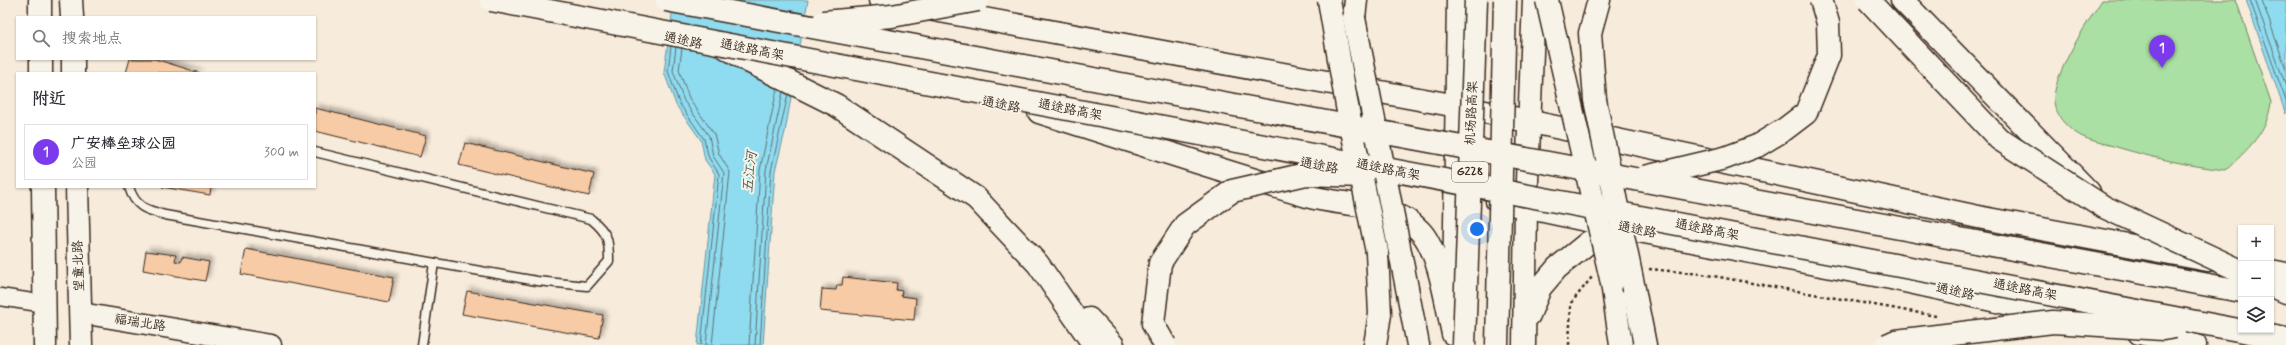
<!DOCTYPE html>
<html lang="zh">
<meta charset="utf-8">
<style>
body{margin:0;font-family:Mynerve,"LXGW WenKai TC",sans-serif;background:#f2f2f3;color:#2b2b33}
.controls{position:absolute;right:12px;bottom:12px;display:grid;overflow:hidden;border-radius:0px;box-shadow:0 1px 3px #0004}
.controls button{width:36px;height:36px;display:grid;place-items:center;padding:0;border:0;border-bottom:1px solid #e1e1e2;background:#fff;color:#2b2b33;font:20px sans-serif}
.you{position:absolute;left:1477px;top:229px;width:14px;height:14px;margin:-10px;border:3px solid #fff;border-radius:50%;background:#1a73e8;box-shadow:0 0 0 6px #1a73e833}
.badge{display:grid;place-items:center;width:26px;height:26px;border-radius:50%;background:#7c3aed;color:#fff;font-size:13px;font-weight:700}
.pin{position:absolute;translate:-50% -33px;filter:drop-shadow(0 1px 2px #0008)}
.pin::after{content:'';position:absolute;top:21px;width:14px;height:12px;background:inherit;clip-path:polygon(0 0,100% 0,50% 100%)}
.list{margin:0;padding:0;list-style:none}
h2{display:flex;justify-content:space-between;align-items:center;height:52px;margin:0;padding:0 16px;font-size:17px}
h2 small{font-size:13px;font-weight:400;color:#7c7c81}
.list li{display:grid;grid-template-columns:26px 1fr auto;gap:12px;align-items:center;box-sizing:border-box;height:56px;margin:0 8px 8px;padding:0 8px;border:1px solid #e1e1e2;border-radius:0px}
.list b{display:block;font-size:15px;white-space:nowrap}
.list p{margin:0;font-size:13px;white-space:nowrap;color:#7c7c81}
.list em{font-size:13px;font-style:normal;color:#7c7c81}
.icon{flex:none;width:22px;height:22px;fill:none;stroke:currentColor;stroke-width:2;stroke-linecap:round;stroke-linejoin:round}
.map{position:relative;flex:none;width:2286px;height:345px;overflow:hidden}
.search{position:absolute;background:#fff;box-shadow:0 1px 3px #0004;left:16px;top:16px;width:300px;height:44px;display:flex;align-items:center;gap:10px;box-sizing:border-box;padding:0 14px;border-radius:0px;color:#7c7c81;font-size:15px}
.panel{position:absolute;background:#fff;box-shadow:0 1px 3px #0004;left:16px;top:72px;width:300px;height:116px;border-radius:0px}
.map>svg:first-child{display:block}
</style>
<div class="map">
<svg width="2286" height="345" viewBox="0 0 2286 345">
<defs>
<filter id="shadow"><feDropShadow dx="3.5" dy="-3.5" stdDeviation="2" flood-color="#0004"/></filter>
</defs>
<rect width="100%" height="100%" fill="#f7ebdb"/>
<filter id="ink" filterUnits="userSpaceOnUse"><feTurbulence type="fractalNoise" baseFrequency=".025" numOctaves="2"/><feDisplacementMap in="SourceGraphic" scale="8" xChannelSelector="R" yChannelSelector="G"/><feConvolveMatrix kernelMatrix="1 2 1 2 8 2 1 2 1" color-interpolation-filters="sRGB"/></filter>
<g filter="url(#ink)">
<path fill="#aae0a3" stroke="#728560" d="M2102,0h134l35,102c-3,30 -24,48 -45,68 -39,-4 -76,-13 -113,-24 -10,-3 -23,-5 -32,-10 -13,-7 -26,-20 -27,-35 -1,-27 33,-78 48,-101z"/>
<g fill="#8fdbf0" stroke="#6d949c">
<path d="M674,0h134l-23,132 -10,39 -12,174h-66l18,-171 -10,-14 -4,-20 -25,-35 -12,-33z"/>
<path d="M2246,0h40v114l-2,-5z"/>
</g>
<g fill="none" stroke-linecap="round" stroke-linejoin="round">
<g stroke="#5d7172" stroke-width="1">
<path d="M2250,0l36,101"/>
<path d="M2255,0l31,86"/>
<path d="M2262,0l24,69"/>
<path d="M671,46l-3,25 11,32 25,36 5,19 10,16 -18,171"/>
<path d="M676,47l-3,24 11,30 25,35 4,20 11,17 -18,172"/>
<path d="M682,48l-3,22 10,28 25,36 5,20 11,18 -18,173"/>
<path d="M749,345l11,-175 17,-81"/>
<path d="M755,345l11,-175 17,-78"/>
<path d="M760,345l11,-174 17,-77"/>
</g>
</g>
<g fill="#f6cba5" stroke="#3b2a1e" filter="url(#shadow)">
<path d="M130,59h25l45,14h-74z"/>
<path d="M315,108l111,28 -6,21 -105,-26z"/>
<path d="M465,143l129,31 -5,22 -130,-31z"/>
<path d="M162,187h49l-1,8z"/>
<path d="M246,249l148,28 -5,25 -148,-28z"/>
<path d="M146,251l30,4 -1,6 6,1 1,-5 27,5 -4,19 -62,-11z"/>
<path d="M843,277l54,6 -1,7 6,1 -1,5 15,2 -2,22 -94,-9 2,-22 14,1 1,-5h5z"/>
<path d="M467,291l136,24 -4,23 -137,-24z"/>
</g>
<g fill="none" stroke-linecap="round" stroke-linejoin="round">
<g stroke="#3b2a1e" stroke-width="11">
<g id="service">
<path d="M129,187c6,20 17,23 36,28l372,66 50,5 22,-25c0,-22 -1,-28 -18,-42l-276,-67"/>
<path d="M422,345l12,-82"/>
</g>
</g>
<g stroke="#3b2a1e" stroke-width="19">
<path id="minor" d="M0,297l45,7"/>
</g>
<g stroke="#3b2a1e" stroke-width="23">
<path id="tertiary" d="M81,313l190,32"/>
</g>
<g stroke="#3b2a1e" stroke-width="25">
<g id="secondary">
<path d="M40,0v17"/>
<path d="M71,0l1,17"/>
<path d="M41,59v14"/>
<path d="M73,59v14"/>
<path d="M43,187l2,158"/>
<path d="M77,187l4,158"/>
</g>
</g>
<g stroke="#3b2a1e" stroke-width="25">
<g id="primary">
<path d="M880,0l577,106 526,112 225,42"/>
<path d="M1039,112c89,28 178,57 268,84 38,11 85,5 113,35 19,19 27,76 33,103"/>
<path d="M1497,201l131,28 263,49 184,40"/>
<path d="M2271,271l15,3"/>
<path d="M1454,301l4,-301"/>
<path d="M1529,315l11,-27 17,-20 32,-26 31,-11"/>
<path d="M2139,333l56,12"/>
<path d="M1524,345l2,-138 8,-207"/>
</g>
</g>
<g stroke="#3b2a1e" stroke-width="25">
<g id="trunk">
<path d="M1902,0l187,192"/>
<path d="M1354,18l2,-18"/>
<path d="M722,45l28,17 86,43 140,93 62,66 56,81"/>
<path d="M1595,100l-5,-67 9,-33"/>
<path d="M1401,257l17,88"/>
<path d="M1612,283l9,62"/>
<path d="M2271,285l15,7"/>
<path d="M1634,289l11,56"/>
<path d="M1089,319l24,26"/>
<path d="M1375,345l5,-31 -3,-62"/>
</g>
</g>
<g stroke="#3b2a1e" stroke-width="2.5" stroke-dasharray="3 3" stroke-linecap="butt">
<path d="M1649,269l53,5 234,42"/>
<path d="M1569,345l2,-42 21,-26"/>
</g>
<use href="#service" stroke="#f7f3e8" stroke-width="8"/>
<use href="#minor" stroke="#f7f3e8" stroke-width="16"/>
<use href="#tertiary" stroke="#f7f3e8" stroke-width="20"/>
<use href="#secondary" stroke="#f7f3e8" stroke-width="22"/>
<use href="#primary" stroke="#f7f3e8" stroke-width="22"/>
<use href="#trunk" stroke="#f7f3e8" stroke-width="22"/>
<g stroke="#3b2a1e" stroke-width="25" stroke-linecap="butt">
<g id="trunk-bridge">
<path d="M491,0l1795,339"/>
<path d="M666,0l1575,291"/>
<path d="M1329,0l18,106 30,146"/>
<path d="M1547,0l65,283"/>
<path d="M1868,0l131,139 105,68 137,64"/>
<path d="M1354,18l47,239"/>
<path d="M823,22l69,-6 86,-16"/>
<path d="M1595,100l39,189"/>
<path d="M1645,177l80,-19 32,-12 28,-17 21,-16 23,-58 -1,-32 -7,-23"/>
<path d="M1165,345l-12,-21 7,-61 25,-38 47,-34 74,-17 56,2"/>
<path d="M1464,345l12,-345"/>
<path d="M1497,345l8,-345"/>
<path d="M1887,345l9,-4 157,-19 110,7 12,-2"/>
</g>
</g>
<use href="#trunk-bridge" stroke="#f7f3e8" stroke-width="22"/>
</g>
</g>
<g text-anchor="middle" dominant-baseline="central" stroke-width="4" stroke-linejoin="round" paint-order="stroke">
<rect fill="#f7f3e8" stroke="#73665b" stroke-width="1" x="1452" y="162" width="36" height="20" rx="3"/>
<g font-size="12" font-weight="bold" fill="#3b2a1e">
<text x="1470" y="172">G228</text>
</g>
<g font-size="13" fill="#3b2a1e" stroke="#f7f3e8">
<text transform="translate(683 41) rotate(12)">通途路</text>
<text transform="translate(752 50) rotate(11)">通途路高架</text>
<text transform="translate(1001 105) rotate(11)">通途路</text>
<text transform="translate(1070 110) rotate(11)">通途路高架</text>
<text transform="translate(1472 113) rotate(-88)">机场路高架</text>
<text transform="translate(1319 166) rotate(11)">通途路</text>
<text transform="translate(1388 170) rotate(11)">通途路高架</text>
<text transform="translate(1637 230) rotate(11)">通途路</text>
<text transform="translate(1707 230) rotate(11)">通途路高架</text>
<text transform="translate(79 266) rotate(-92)">望童北路</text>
<text transform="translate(2025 290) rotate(11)">通途路高架</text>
<text transform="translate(1955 292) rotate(12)">通途路</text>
<text transform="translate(140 323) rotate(9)">福瑞北路</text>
</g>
<g font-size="14" font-style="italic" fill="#505652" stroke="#f7f3e8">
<text transform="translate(750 172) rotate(-84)">五江河</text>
</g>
</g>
</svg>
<div class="controls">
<button>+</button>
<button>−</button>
<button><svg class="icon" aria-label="layers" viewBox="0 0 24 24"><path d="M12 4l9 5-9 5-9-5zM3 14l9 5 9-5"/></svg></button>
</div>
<div class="you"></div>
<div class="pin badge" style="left:2162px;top:68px">1</div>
<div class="search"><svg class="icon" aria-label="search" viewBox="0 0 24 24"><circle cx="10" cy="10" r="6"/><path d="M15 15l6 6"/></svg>搜索地点</div>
<section class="panel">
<h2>附近<small></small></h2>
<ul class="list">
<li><span class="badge">1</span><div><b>广安棒垒球公园</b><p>公园</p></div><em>300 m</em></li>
</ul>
</section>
</div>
